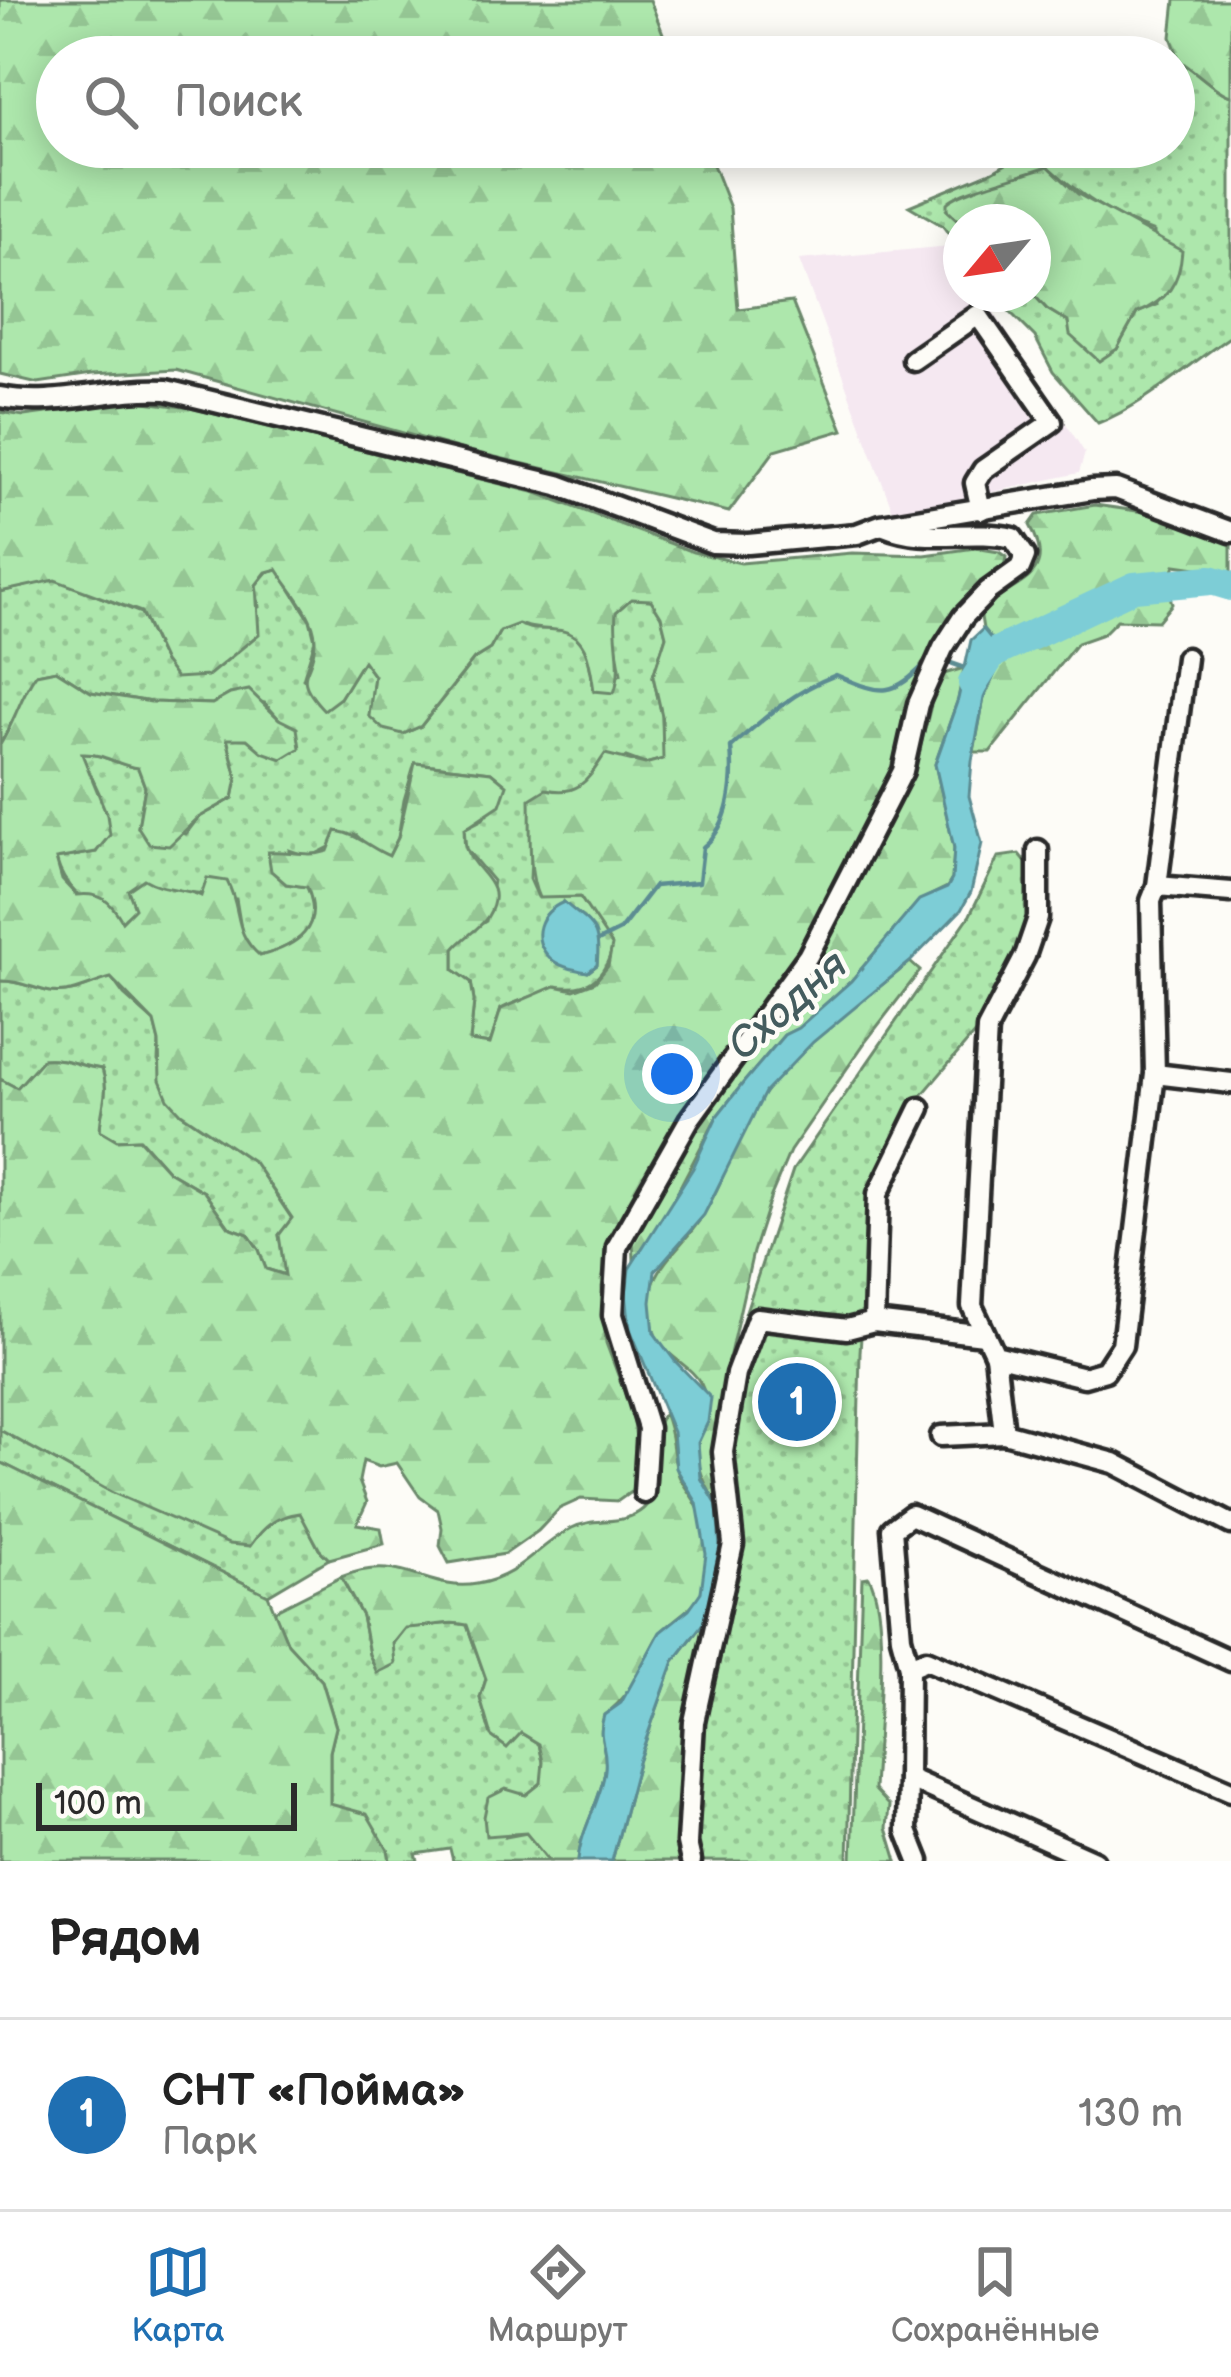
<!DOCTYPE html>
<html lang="ru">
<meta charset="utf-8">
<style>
body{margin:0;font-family:"Balsamiq Sans",sans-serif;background:#f6f6f6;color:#222}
.compass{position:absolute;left:943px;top:204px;width:108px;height:108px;border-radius:50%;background:#fff;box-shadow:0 6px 30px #0003;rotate:241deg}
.scale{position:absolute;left:36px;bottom:30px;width:261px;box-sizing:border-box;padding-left:12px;border:6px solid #2b2b2b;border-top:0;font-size:33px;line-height:42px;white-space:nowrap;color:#2b2b2b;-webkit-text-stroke:9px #fdfcf7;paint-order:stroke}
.you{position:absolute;left:672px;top:1074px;width:42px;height:42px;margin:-30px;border:9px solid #fff;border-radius:50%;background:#1a73e8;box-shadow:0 0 0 18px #1a73e833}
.badge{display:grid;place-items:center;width:78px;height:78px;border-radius:50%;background:#1f6fb2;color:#fff;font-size:39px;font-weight:700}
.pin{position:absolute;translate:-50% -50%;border:6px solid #fff;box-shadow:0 3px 12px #0006}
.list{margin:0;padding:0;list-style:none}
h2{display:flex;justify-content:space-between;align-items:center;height:156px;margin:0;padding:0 48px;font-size:51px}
h2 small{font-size:39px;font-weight:400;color:#767676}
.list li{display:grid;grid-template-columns:78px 1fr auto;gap:36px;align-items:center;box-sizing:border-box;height:192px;padding:0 48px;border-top:3px solid #e0e0e0}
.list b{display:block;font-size:45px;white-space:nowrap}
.list p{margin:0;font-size:39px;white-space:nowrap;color:#767676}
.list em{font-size:39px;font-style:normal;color:#767676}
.icon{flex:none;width:66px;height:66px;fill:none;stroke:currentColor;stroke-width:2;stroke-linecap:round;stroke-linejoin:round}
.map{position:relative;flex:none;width:1231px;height:1861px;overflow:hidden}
.search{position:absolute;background:#fff;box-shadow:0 6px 30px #0003;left:36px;right:36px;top:36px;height:132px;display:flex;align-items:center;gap:30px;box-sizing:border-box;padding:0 42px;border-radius:66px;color:#767676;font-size:45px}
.sheet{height:348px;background:#fff}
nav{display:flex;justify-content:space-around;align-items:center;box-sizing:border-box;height:168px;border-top:3px solid #e0e0e0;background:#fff;font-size:33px;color:#767676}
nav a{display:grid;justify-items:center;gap:6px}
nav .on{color:#1f6fb2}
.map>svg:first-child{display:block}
</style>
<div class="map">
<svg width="1231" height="1861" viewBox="0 0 1231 1861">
<defs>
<pattern id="grass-dots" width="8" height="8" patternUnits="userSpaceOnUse" patternTransform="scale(3)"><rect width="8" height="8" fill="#ade7ac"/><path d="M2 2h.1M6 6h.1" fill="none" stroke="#95c694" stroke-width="1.8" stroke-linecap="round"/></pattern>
<pattern id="forest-firs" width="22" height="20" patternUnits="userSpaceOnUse" patternTransform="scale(3)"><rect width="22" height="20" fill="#ade7ac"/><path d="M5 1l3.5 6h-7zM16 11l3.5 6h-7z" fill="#95c694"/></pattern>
</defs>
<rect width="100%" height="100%" fill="#fdfcf7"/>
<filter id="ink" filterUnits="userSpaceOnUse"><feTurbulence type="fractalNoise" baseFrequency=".00833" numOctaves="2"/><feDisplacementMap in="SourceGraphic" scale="24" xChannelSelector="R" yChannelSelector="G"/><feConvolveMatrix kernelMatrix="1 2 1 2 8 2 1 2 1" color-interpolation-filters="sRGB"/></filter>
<g filter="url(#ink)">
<path fill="#f5e8f1" d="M950,246l11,16v32h21l103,159 -6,20 -185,41 -95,-254z"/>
<g fill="url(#grass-dots)" stroke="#6c896c" stroke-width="3" fill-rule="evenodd">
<path d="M1180,61c15,9 36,31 51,35v240c-43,29 -86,69 -133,87l-45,-51 -18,-35 -43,-43h41l14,15 70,40 20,-36 20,-8 -3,-73c-42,-15 -73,-36 -106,-66l-101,44 14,13v28l-18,-25 -34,-20 84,-35 40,-24h141v-81z"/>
<path d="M278,569l32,51 5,20 -12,39 37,19 23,-38 11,16 -5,40 34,18 18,-8 53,-67 16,-10 10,-18 18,-7c19,8 20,4 39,5 32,3 33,37 37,62l27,-17 -7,-42 2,-20 15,-14 20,2 10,16 5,20 -13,40 9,40 2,43 -19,5 -19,-7 -43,31 -18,6 -33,45 -2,40 8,18h42l33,48c-8,33 -24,47 -58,41 -18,11 -36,13 -54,23l-11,35 -20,-3 4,-40 -3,-19 -17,-12v-21l14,-17 18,-11 7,-40 -27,-32 -2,-20 19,-10 23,-34 -15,-13 -76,-9 -11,37 -6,38 -9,18 -19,-8 -15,-14 -45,23 -21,-7 -3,34 21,3c18,41 -10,59 -47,69l-17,-15 -7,-42c-56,-4 -67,-25 -114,22 -32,-18 -55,-24 -66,-62l40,-7 4,-57 -19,-41c23,-1 35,11 57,14l7,19 -7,40 48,7 12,-16 35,-20 4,-20 -10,-40 21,1 14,13 17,-33 -14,-16 -35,-9 -18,10 -61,-2 -60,-10 -35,-22 -20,4 -36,71v-153l55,-13 86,34 23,49 95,-55 -3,-22 11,-13zM564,902c27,24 37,24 33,63l-9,7 -35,-11z"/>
<path d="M1019,854l10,12 4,48 -52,112 -64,75 -46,89 -11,162 -12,509h-151l-3,-17 6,-117 36,-184 -7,-92 14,-131 50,-150 177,-255 28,-58z"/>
<path d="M111,977l13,18 30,27 5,20 -1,19 23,52 73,49 38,57 -13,16 7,40 -20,-6 -7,-19 -11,-16 -19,-7 -25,-35 -36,-21 -28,-32 -23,1 -17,-10c1,-24 10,-38 2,-61 -22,-2 -37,-12 -58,-10l-27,29 -17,-9v-98c19,-1 33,8 51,11 22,3 40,-9 60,-15z"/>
<path d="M0,1430l111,62 139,54c14,-20 26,-30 51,-33l18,36 10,10 -61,36 -268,-133z"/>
<path d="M341,1577l21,39 7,38 24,-11 12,-16c23,1 40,-7 62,-2l19,54 -6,19 11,37 30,-2 18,11 4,18 -1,21 -16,13 -20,41 21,-4 22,28h-96l-3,-12 -34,5 2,7h-28l-2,-12 -58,-44v-53l6,-25 -14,-46 -34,-37 -14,-33z"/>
</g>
<g fill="url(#forest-firs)" stroke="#6c896c" stroke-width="3">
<path d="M0,0h650l22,57h-615v90h649l24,61 8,101 54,-7 51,128 -68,20 -46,62 -268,-63 -285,-79 -85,5 -53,8 -38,-9z"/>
<path d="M1175,0h56v96c-15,-4 -36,-26 -51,-35l-9,-24z"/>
<path d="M1048,166l30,28 104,57c-2,32 -15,50 -45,62l-20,36 -18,12 -29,-26 -2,-13 -21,-13 -14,-15v-72l-72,1 -14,-13v-7c13,-14 78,-28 101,-37z"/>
<path d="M137,401l54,7 346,85 156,59 48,11 111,-10 73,2 50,-7 24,4 7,5 -2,10 -34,28 -49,70 -27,106 -106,200 -147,211 -29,57 -10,48 4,56 27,72 6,46 -7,30 -14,10 -37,-2 -22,10 -21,22 -33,23 -56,9 -9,-17 2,-18 -4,-18 -18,-13 -23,-34 -18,4 -16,-6 -4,20 8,21 -10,22 24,4 3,16 -55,15 -10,-10 -19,-36c-24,3 -36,13 -50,33l-21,-2 -118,-52 -111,-62v-351l17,9 26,-29c22,-2 37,8 59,10 8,23 -1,37 -2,61l17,10 22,-1 29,32 36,21 25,35 19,7 11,16 7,19 19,6 -6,-40 13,-17 -38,-56 -73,-49 -13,-14 -8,-19 -1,-38 -5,-20 -43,-44c-20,5 -38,17 -60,14 -18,-3 -32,-12 -51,-11v-236c15,-23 20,-49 36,-71l20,-4 35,22 60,10 61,2 18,-10 19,-4 30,29 18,9 3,20 -18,11 -20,-7 -15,-13h-20l10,39 -4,20 -35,20 -29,28 -20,-2 -11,-17 7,-40 -7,-19c-22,-3 -34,-15 -56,-14l25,61 3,20 -14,17 -40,7 6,21 14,15c24,-3 34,5 46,26l13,-13 -7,-18 16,-11c20,12 37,8 57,17l6,-18 20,3c16,31 5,50 33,75 37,-10 65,-28 47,-69l-21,-3 -15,-13 -3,-19c22,-2 39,6 60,-1l8,-20c21,3 33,16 53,25l9,-18 17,-75 76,9 16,13 -7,20 -36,24c1,7 -1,14 2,20 9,25 42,34 22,67 -7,12 -24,21 -34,33v21l17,12 3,19 -4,40 20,3 11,-35 54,-23 19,4 21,-8 13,-16 4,-21 -32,-48 -41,1c-12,-26 -8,-68 -9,-99l16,-10c34,8 42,-10 59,-35l40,10 18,-5 -1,-43 -9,-40 13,-40 -5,-20 -10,-16 -20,-1 -15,13c-3,28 8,54 -2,81l-20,-2c-4,-25 -5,-59 -38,-61 -16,-2 -22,0 -38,-6l-18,7 -10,18 -16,10 -53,67 -18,8 -20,-5 -14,-13 5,-40 -11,-15 -23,37 -16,12c-36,-38 -9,-34 -9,-71 0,-24 -26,-50 -38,-70l-11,3 -10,13 3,49 -51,42 -32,2 -12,-16 -23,-50 -86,-32 -55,12v-180l24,4z"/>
<path d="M1095,505l49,7 87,30v31l-56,-8 -8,19 5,20 -14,17 -41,-1 -14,14 -26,9 -87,109h-16l10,-54 14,-31v-20l-15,-18 -3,-18c32,-29 80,-31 50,-86l7,-10z"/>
<path d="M964,668l-6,31 -23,65 19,84 -2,31 -5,8 -28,14 -68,80 -53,47 -14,7 -40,47 -27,34 -56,107 -27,37 -1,-21 64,-114 95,-122 23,-38 102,-205 20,-78 7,-8z"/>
<path d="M910,962l10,9 -54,70 -76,110 -19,45 -18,56 -27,120 -14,79 5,54c-11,-19 -21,-37 -19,-60 3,-20 16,-34 3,-61 -10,-20 -41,-29 -47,-54 -17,-60 26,-75 51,-118 23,-39 35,-87 62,-122 39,-50 95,-88 143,-128z"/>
<path d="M664,1413c10,21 7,42 15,63 4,9 10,16 15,24 13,22 17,67 7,92 -9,21 -34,28 -45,47 -15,28 -25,58 -52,76 -8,26 4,30 1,55 -4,32 -25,60 -27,91h-29l-23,-28 -40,3 -2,-19 4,-19 18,-9 20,6 15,-12 2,-21 -4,-18 -18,-11 -14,15 -16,-12 -11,-38 6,-19 -19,-54c-22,-5 -39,3 -62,3l-12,15 2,21 -18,9 -8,-19 -7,-38 -21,-39c62,-25 86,16 136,7 45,-8 58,-37 95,-56 23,-12 50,-1 71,-19 30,-26 1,-68 21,-96z"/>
<path d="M0,1462l268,133 20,49 34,37 14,46 -6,25v52l37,10 21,36 2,11h-390z"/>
<path d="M869,1577c22,41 7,162 5,213l15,16 -2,22 10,33h-45l10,-283z"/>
<path d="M715,1608l-32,113 -7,122 4,18h-68l26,-99 36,-101z"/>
</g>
<g fill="#7dcdd6" stroke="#5c8c92" stroke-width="3">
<path d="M983,629l15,18v20l-14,31 -12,63 -3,35 13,47 -11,49 -10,18 -51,52 -97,80 -48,50 -61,123 -49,56 -4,31 3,31 21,28 36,37 -3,24 -10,21 3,35 16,27 3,43 -5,60 -41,53 -36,101 -26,99h-34c2,-31 23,-59 27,-91 3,-25 -9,-29 -1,-55l17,-12 39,-71 29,-23 12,-17 5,-38 -9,-51 -21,-35 -3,-36 -43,-103 -4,-35 3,-25 64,-101 24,-52 27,-34 40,-47 14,-7 53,-47 68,-81 28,-12 5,-9 2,-31 -19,-84 23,-65 13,-59z"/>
<path d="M564,902c28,25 37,23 33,63l-9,7c-13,-2 -29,-5 -38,-14 -21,-21 -10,-46 14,-56z"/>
</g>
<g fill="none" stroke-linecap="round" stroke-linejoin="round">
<g stroke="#5c8c92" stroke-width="4.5">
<path d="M945,661l23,8"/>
<path d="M600,940l20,-10 34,-44 45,-4 4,-35c28,-22 31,-66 28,-100 33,-29 63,-56 105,-72 48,21 56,22 93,-15"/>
</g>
<path stroke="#7dcdd6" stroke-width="30" d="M973,683l19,-29 142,-67 77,-7 20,6"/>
<g stroke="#2b2b2b" stroke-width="27">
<g id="minor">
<path d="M913,360l65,-45 74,107 -69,48 -8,13 6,27"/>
<path d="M0,397c56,11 109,-10 166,-7l392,95 155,58 35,1 109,-10 24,-9 211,-35 24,-1 115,43"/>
<path d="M1038,850v68l-13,38 -38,73 -15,277 23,49 89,22 21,-6 17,-26 33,-271 -4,-173 6,-15 74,6"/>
<path d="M1157,886l29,-228"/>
<path d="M1155,1074l76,9"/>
<path d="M920,1108l-42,86 -4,128 110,13"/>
<path d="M995,1355l9,78 110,30 117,61"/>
<path d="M941,1436l63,-3"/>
<path d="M644,1493l4,-65 -35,-113 4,-68 72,-127 119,-164 95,-185 15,-67 25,-56 20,-31 25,-26 32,-23 5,-12 -12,-18c-44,-10 -86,6 -129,-12"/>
<path d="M909,1667l-8,-30 -9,-108 19,-14 320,146"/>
<path d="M908,1778l-1,53 12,30"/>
<path d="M691,1861l-4,-18 7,-121 39,-178 -10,-92 13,-78 21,-56 90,11 27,-7"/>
<path d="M1094,1861l-186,-83 1,-111 17,-7 305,131"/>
</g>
</g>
<use href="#minor" stroke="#fdfcf7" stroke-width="18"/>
</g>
</g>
<g text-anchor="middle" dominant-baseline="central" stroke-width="9" stroke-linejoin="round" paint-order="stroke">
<g font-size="42" font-style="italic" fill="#445c5e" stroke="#fdfcf7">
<text transform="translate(788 1006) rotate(-41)">Сходня</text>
</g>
</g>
</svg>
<svg class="compass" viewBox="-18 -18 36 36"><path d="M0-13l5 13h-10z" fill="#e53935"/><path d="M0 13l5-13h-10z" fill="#767676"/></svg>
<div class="scale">100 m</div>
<div class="you"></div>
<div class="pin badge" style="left:797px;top:1402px">1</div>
<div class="search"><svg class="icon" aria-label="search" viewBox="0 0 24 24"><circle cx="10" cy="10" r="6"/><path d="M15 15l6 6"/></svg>Поиск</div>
</div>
<section class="sheet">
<h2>Рядом<small></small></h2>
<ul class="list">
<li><span class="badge">1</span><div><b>СНТ «Пойма»</b><p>Парк</p></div><em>130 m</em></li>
</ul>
</section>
<nav>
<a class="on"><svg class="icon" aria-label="map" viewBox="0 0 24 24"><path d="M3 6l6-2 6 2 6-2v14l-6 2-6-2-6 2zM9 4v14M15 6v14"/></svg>Карта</a>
<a><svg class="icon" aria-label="directions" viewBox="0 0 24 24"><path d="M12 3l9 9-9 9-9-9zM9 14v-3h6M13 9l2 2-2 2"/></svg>Маршрут</a>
<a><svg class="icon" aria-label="saved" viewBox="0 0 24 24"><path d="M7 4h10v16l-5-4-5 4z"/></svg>Сохранённые</a>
</nav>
